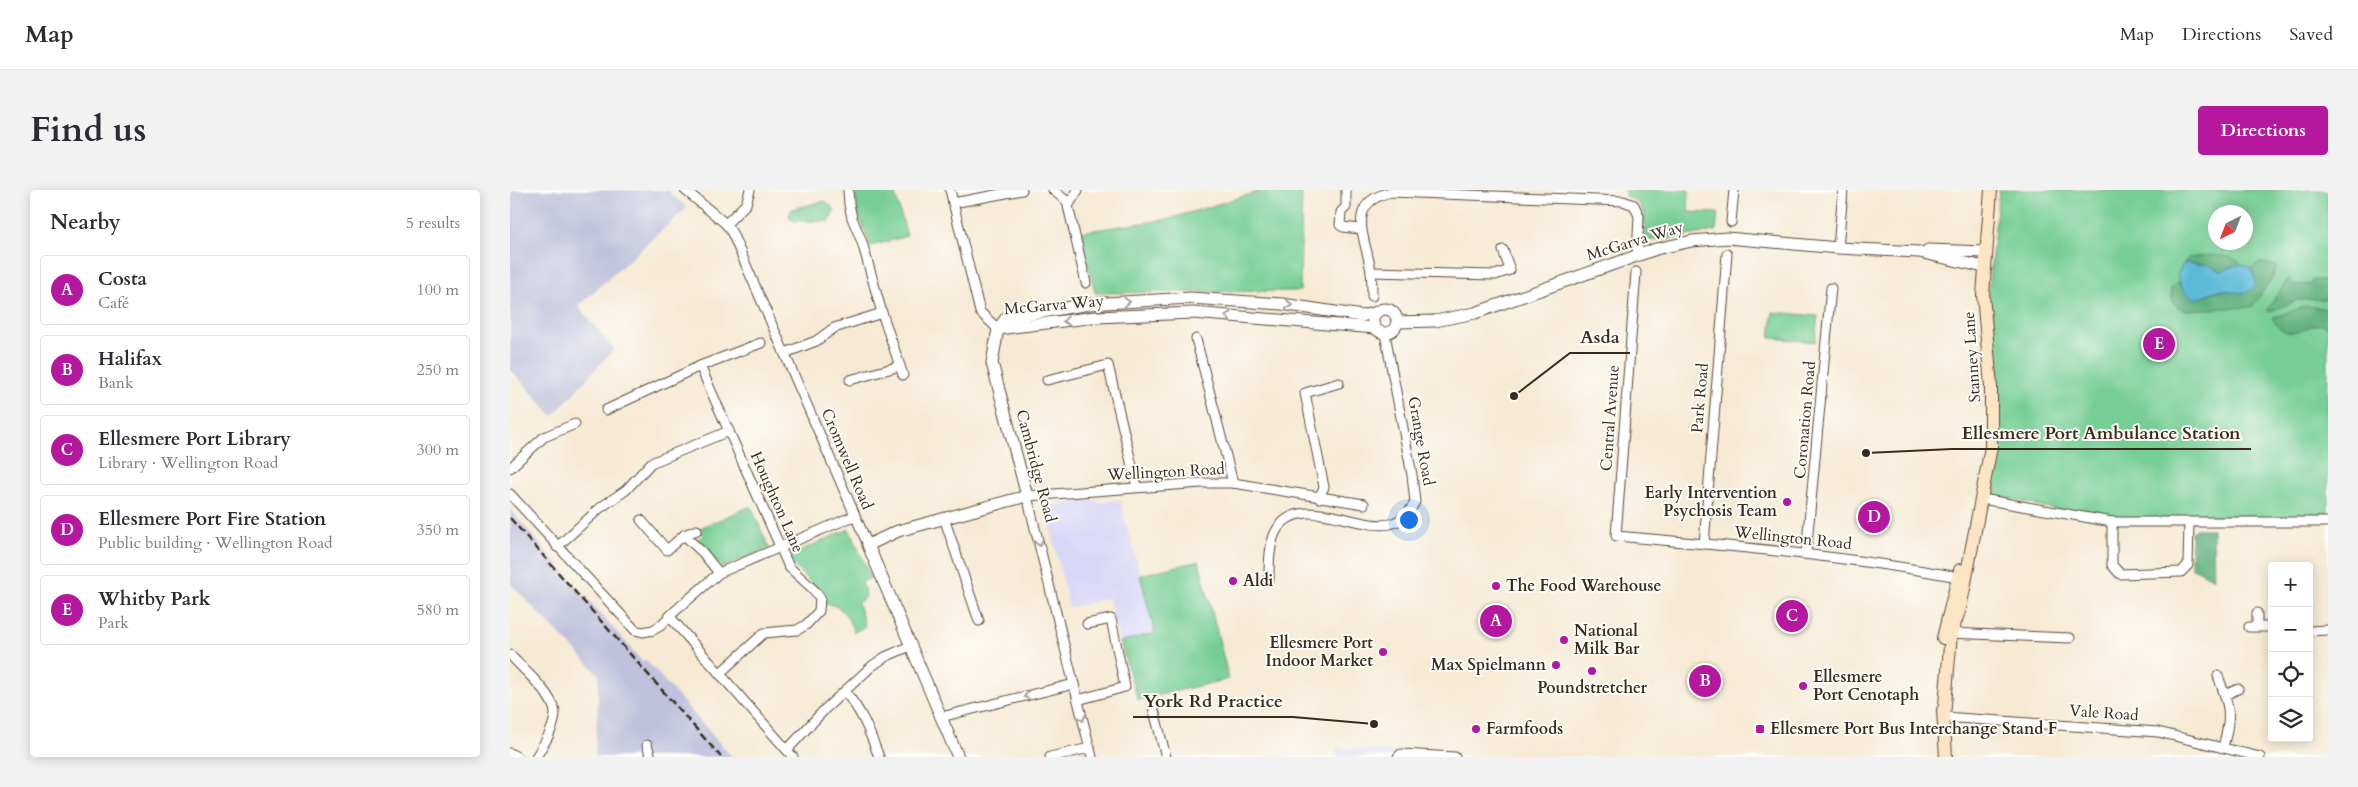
<!DOCTYPE html>
<meta charset="utf-8">
<style>
body{margin:0;font-family:Cardo,serif;background:#f2f2f3;color:#2b2b33}
.controls{position:absolute;right:15px;bottom:15px;display:grid;overflow:hidden;border-radius:5px;box-shadow:0 2px 12px #0003}
.controls button{width:45px;height:45px;display:grid;place-items:center;padding:0;border:0;border-bottom:1px solid #e1e1e2;background:#fff;color:#2b2b33;font:25px sans-serif}
.compass{position:absolute;left:1698px;top:15px;width:45px;height:45px;border-radius:50%;background:#fff;box-shadow:0 2px 12px #0003;rotate:222deg}
.you{position:absolute;left:898px;top:329px;width:18px;height:18px;margin:-12px;border:4px solid #fff;border-radius:50%;background:#1a73e8;box-shadow:0 0 0 8px #1a73e833}
.badge{display:grid;place-items:center;width:32px;height:32px;border-radius:50%;background:#b5179e;color:#fff;font-size:16px;font-weight:700}
.pin{position:absolute;translate:-50% -50%;border:2px solid #fff;box-shadow:0 1px 5px #0006}
.list{margin:0;padding:0;list-style:none}
h2{display:flex;justify-content:space-between;align-items:center;height:65px;margin:0;padding:0 20px;font-size:21px}
h2 small{font-size:16px;font-weight:400;color:#7c7c81}
.list li{display:grid;grid-template-columns:32px 1fr auto;gap:15px;align-items:center;box-sizing:border-box;height:70px;margin:0 10px 10px;padding:0 10px;border:1px solid #e1e1e2;border-radius:5px}
.list b{display:block;font-size:19px;white-space:nowrap}
.list p{margin:0;font-size:16px;white-space:nowrap;color:#7c7c81}
.list em{font-size:16px;font-style:normal;color:#7c7c81}
.icon{flex:none;width:28px;height:28px;fill:none;stroke:currentColor;stroke-width:2;stroke-linecap:round;stroke-linejoin:round}
.map{position:relative;flex:none;width:1818px;height:567px;overflow:hidden;border-radius:5px}
header{display:flex;align-items:center;gap:30px;box-sizing:border-box;height:70px;padding:0 25px;background:#fff;border-bottom:1px solid #e1e1e2}
header strong{font-size:24px}
nav{display:flex;gap:28px;margin-inline-start:auto;font-size:18px}
.intro{display:flex;align-items:center;justify-content:space-between;box-sizing:border-box;height:120px;padding:0 30px}
h1{margin:0;font-size:35px}
.button{padding:12px 22px;border-radius:5px;background:#b5179e;color:#fff;font-size:18px;font-weight:700}
main{display:flex;gap:30px;padding:0 30px}
aside{flex:1;background:#fff;border-radius:5px;box-shadow:0 2px 12px #0003}
.map>svg:first-child{display:block}
</style>
<header>
<strong>Map</strong>
<nav><a>Map</a><a>Directions</a><a>Saved</a></nav>
</header>
<div class="intro"><h1>Find us</h1><a class="button">Directions</a></div>
<main>
<aside>
<h2>Nearby<small>5 results</small></h2>
<ul class="list">
<li><span class="badge">A</span><div><b>Costa</b><p>Café</p></div><em>100 m</em></li>
<li><span class="badge">B</span><div><b>Halifax</b><p>Bank</p></div><em>250 m</em></li>
<li><span class="badge">C</span><div><b>Ellesmere Port Library</b><p>Library · Wellington Road</p></div><em>300 m</em></li>
<li><span class="badge">D</span><div><b>Ellesmere Port Fire Station</b><p>Public building · Wellington Road</p></div><em>350 m</em></li>
<li><span class="badge">E</span><div><b>Whitby Park</b><p>Park</p></div><em>580 m</em></li>
</ul>
</aside>
<div class="map">
<svg width="1818" height="567" viewBox="0 0 1818 567">
<rect width="100%" height="100%" fill="#fdfcf7"/>
<filter id="ink" filterUnits="userSpaceOnUse"><feTurbulence type="fractalNoise" baseFrequency=".02" numOctaves="2"/><feDisplacementMap in="SourceGraphic" scale="10" xChannelSelector="R" yChannelSelector="G"/><feConvolveMatrix kernelMatrix="1 2 1 2 8 2 1 2 1" color-interpolation-filters="sRGB"/></filter>
<filter id="wash" filterUnits="userSpaceOnUse"><feTurbulence type="fractalNoise" baseFrequency=".0096" numOctaves="4" result="noise"/><feDisplacementMap in="SourceGraphic" scale="20" xChannelSelector="R" yChannelSelector="G"/><feGaussianBlur stdDeviation="1.12" result="paint"/><feColorMatrix in="noise" values="0 0 0 0 0 0 0 0 0 0 0 0 0 0 0 0 0 1.4 0 .05"/><feComposite in="paint" operator="in"/></filter>
<g filter="url(#wash)">
<rect width="100%" height="100%" fill="#f6ead4"/>
<g fill="#d9d7f7">
<path d="M587,310l1,3 22,-3 35,133 -35,9 -12,-44 -39,10 -23,-102z"/>
<path d="M826,558l40,2 85,7h-124z"/>
</g>
<g fill="#c0c2dd">
<path d="M0,0h157l20,18 -109,98 36,43 -61,67 -43,-47z"/>
<path d="M0,320l132,151 4,-1 86,97h-137l4,-82 -89,-92z"/>
</g>
<g fill="#76ce94" stroke="#587c59" fill-rule="evenodd">
<path d="M353,0h31l13,46 -36,10 -13,-33 -3,-21z"/>
<path d="M754,0h38l-2,101 -205,2 -15,-61 89,-13z"/>
<path d="M1115,0h64l-1,22 30,1 -2,18c-16,1 -58,13 -70,8 -5,-21 4,-34 -21,-43z"/>
<path d="M1489,0h329v325c-72,3 -145,8 -216,3 -42,-3 -83,-15 -123,-24l5,-46 -7,-146zM1706,22h30v30h-30z"/>
<path d="M315,11l10,9 -6,11h-34l-4,-1 -2,-5 3,-6z"/>
<path d="M1263,122l45,4 -3,26 -45,-4z"/>
<path d="M241,316l18,42 -47,19 -25,-27 7,-5 -4,-7z"/>
<path d="M339,339l22,49 -9,4 4,14 -8,7 7,24 -11,5c-7,-15 -10,-27 -29,-28 -7,-20 -27,-29 -37,-48z"/>
<path d="M689,371l30,118 -91,21 -18,-58 35,-9 -15,-58z"/>
</g>
<g fill="#60b17e" stroke="#4e6e4e">
<path d="M1699,65c11,1 26,0 33,10l-21,6 -20,-7h-18l5,-6z"/>
<path d="M1750,73l17,3 -6,14 -19,27 -68,3c-11,-4 -13,-10 -13,-22l8,-7 1,5 25,11c13,-11 25,-3 40,-5l10,-15 -3,-9z"/>
<path d="M1778,89h2l1,5 21,1v-5h16v19l-31,1 -28,12 -2,-2z"/>
<path d="M1796,116l22,3v18c-20,-12 -35,25 -56,-9z"/>
<path d="M1686,339h17l1,50 -23,-12v-35z"/>
</g>
<path fill="#5abad8" stroke="#4a727b" d="M1679,73l20,2 12,6 19,-7 12,4 4,16c-10,15 -22,6 -36,6 -9,0 -14,7 -22,9 -13,-3 -17,-11 -21,-24l6,-11z"/>
</g>
<g filter="url(#ink)">
<g fill="none" stroke-linecap="round" stroke-linejoin="round">
<g stroke="#574739" stroke-width="11">
<g id="minor">
<path d="M175,0l41,34 6,9 136,312"/>
<path d="M338,0l1,14 3,14 10,24 20,71 21,62"/>
<path d="M440,0l30,122 18,17"/>
<path d="M543,0l16,13"/>
<path d="M568,0l-10,16 18,77"/>
<path d="M836,0v17l-5,5 -1,13 3,2 17,2"/>
<path d="M443,13l69,-13"/>
<path d="M1221,32l3,-32"/>
<path d="M216,34l20,-20 4,-14"/>
<path d="M1328,58l5,-58"/>
<path d="M861,82l124,3 15,-5 -7,-20"/>
<path d="M1126,82l-20,264c116,10 232,20 347,42"/>
<path d="M862,106c0,-8 0,-16 -1,-24 -4,-32 -28,-69 20,-80l232,9 11,4 5,11 -2,40"/>
<path d="M686,149l37,144"/>
<path d="M275,163l31,-12 18,-13 48,-15"/>
<path d="M190,176l89,201 24,22 7,9 -1,13 -13,14 -9,5 -33,3 -45,41"/>
<path d="M340,190l50,-14"/>
<path d="M537,190l61,-15 29,122"/>
<path d="M96,220l94,-44 61,-23"/>
<path d="M0,278l34,-31 31,-13"/>
<path d="M0,304l125,136 8,2 10,-2 7,-4 14,-14 45,-39"/>
<path d="M809,308l5,-11 -19,-94 34,-10"/>
<path d="M1472,309l130,23h216"/>
<path d="M434,328l35,103"/>
<path d="M131,330l26,30 17,-15 19,18 16,20 135,-57"/>
<path d="M1602,332v43l8,9 61,-2 7,-7 1,-42"/>
<path d="M174,345l13,-5"/>
<path d="M1194,354l23,-290"/>
<path d="M47,357l43,-39 26,-18 25,-27 78,-32"/>
<path d="M1296,364l25,-266"/>
<path d="M759,389c0,-15 0,-32 6,-46 21,-43 83,-2 115,-9 12,-3 20,-12 25,-22l-3,-27 -27,-141"/>
<path d="M1747,423v13"/>
<path d="M160,427l123,140"/>
<path d="M1739,437h23"/>
<path d="M1799,441l19,-1"/>
<path d="M1438,443l122,5"/>
<path d="M0,465c12,13 45,41 45,59 -1,15 -11,30 -19,43"/>
<path d="M1708,486c12,32 14,38 5,71"/>
<path d="M335,502c17,19 25,41 34,65"/>
<path d="M1715,505l13,-6"/>
<path d="M568,510l47,-13 -14,-68 -24,5"/>
<path d="M643,517l13,50"/>
<path d="M431,527l133,-33"/>
<path d="M1434,527l214,15 102,25"/>
<path d="M137,555l4,12"/>
<path d="M277,560l38,-41 47,-43 13,-9 25,-11"/>
<path d="M0,563l7,4"/>
<path d="M540,567l40,-9"/>
<path d="M582,567l-65,-261 175,-13h31l131,21"/>
<path d="M888,567l3,-3 54,3"/>
</g>
</g>
<g stroke="#574739" stroke-width="13">
<g id="tertiary">
<path d="M1418,60l57,2"/>
<circle cx="875" cy="131" r="12"/>
<path d="M887,132l38,-1 40,-8 181,-64 36,-8 35,-3 111,10 81,4 65,15"/>
<path d="M488,139l98,-12 97,-4 182,15"/>
<path d="M448,567l-90,-212 30,-14 129,-35 -35,-133 6,-34 8,-11 83,-14 101,-6 92,6 80,12 15,-4"/>
</g>
</g>
<g stroke="#574739" stroke-width="14">
<g id="secondary">
<path d="M1433,448l17,-68"/>
<path d="M1433,520l3,47"/>
<path d="M1434,527l7,-83 9,-25 31,-162v-61l-8,-91 8,-105"/>
</g>
</g>
<use href="#minor" stroke="#fff" stroke-width="9"/>
<use href="#tertiary" stroke="#fff" stroke-width="11"/>
<use href="#secondary" stroke="#fce5c4" stroke-width="12"/>
<path stroke="#3b2a1e" stroke-width="2.5" stroke-dasharray="8 4" stroke-linecap="butt" d="M0,328l211,239"/>
</g>
<defs><path id="oneway-chevron" d="M-2-3.5L2.5 0L-2 3.5" fill="none" stroke-width="1.6" stroke-linecap="round" stroke-linejoin="round" transform="scale(1.25)"/></defs>
<g stroke="#a79f9a">
<use href="#oneway-chevron" transform="translate(617 112) rotate(-3)"/>
<use href="#oneway-chevron" transform="translate(779 115) rotate(9)"/>
<use href="#oneway-chevron" transform="translate(718 126) rotate(-175)"/>
<use href="#oneway-chevron" transform="translate(556 131) rotate(173)"/>
<use href="#oneway-chevron" transform="translate(529 353) rotate(76)"/>
<use href="#oneway-chevron" transform="translate(517 506) rotate(166)"/>
<use href="#oneway-chevron" transform="translate(572 528) rotate(76)"/>
</g>
</g>
<g fill="#b5179e" stroke="#fdfcf7" stroke-width="2">
<circle cx="1277" cy="312" r="5"/>
<circle cx="723" cy="391" r="5"/>
<circle cx="986" cy="396" r="5"/>
<circle cx="1054" cy="450" r="5"/>
<circle cx="873" cy="462" r="5"/>
<circle cx="1046" cy="475" r="5"/>
<circle cx="1082" cy="481" r="5"/>
<circle cx="1293" cy="496" r="5"/>
<circle cx="966" cy="539" r="5"/>
<rect x="1245" y="534" width="10" height="10" rx="2.5"/>
</g>
<g text-anchor="middle" dominant-baseline="central" stroke-width="4" stroke-linejoin="round" paint-order="stroke">
<g font-size="16" fill="#3b2a1e" stroke="#fdfcf7">
<text transform="translate(1125 51) rotate(-17)">McGarva Way</text>
<text transform="translate(544 115) rotate(-5)">McGarva Way</text>
<text transform="translate(1462 167) rotate(-94)">Stanney Lane</text>
<text transform="translate(1190 208) rotate(-85)">Park Road</text>
<text transform="translate(1100 228) rotate(-86)">Central Avenue</text>
<text transform="translate(1295 230) rotate(-85)">Coronation Road</text>
<text transform="translate(911 251) rotate(80)">Grange Road</text>
<text transform="translate(337 269) rotate(67)">Cromwell Road</text>
<text transform="translate(526 276) rotate(75)">Cambridge Road</text>
<text transform="translate(656 282) rotate(-3)">Wellington Road</text>
<text transform="translate(267 312) rotate(66)">Houghton Lane</text>
<text transform="translate(1283 348) rotate(6)">Wellington Road</text>
<text transform="translate(1594 523) rotate(4)">Vale Road</text>
</g>
<g font-size="16" font-weight="bold" fill="#3b2a1e" stroke="#fdfcf7" text-anchor="start">
<text x="1267" y="303" text-anchor="end">Early Intervention<tspan x="1267" dy="18">Psychosis Team</tspan></text>
<text x="733" y="391">Aldi</text>
<text x="996" y="396">The Food Warehouse</text>
<text x="1064" y="441">National<tspan x="1064" dy="18">Milk Bar</tspan></text>
<text x="863" y="453" text-anchor="end">Ellesmere Port<tspan x="863" dy="18">Indoor Market</tspan></text>
<text x="1036" y="475" text-anchor="end">Max Spielmann</text>
<text x="1303" y="487">Ellesmere<tspan x="1303" dy="18">Port Cenotaph</tspan></text>
<text x="1082" y="498" text-anchor="middle">Poundstretcher</text>
<text x="976" y="539">Farmfoods</text>
<text x="1260" y="539">Ellesmere Port Bus Interchange Stand F</text>
</g>
</g>
<path fill="none" stroke="#3b2a1e" stroke-width="2" d="M1004 206L1060 163H1120M1356 263L1442 259H1741M864 534L783 527H623"/>
<g fill="#3b2a1e" stroke="#fdfcf7" stroke-width="2">
<circle cx="1004" cy="206" r="5"/>
<circle cx="1356" cy="263" r="5"/>
<circle cx="864" cy="534" r="5"/>
</g>
<g font-size="18" text-anchor="middle" font-weight="bold" fill="#3b2a1e" stroke="#fdfcf7" stroke-width="4" stroke-linejoin="round" paint-order="stroke">
<text x="1090" y="153">Asda</text>
<text x="1591" y="249">Ellesmere Port Ambulance Station</text>
<text x="703" y="517">York Rd Practice</text>
</g>
</svg>
<div class="controls">
<button>+</button>
<button>−</button>
<button><svg class="icon" aria-label="locate" viewBox="0 0 24 24"><circle cx="12" cy="12" r="6"/><path d="M12 2v4M12 18v4M2 12h4M18 12h4"/></svg></button>
<button><svg class="icon" aria-label="layers" viewBox="0 0 24 24"><path d="M12 4l9 5-9 5-9-5zM3 14l9 5 9-5"/></svg></button>
</div>
<svg class="compass" viewBox="-18 -18 36 36"><path d="M0-13l5 13h-10z" fill="#e53935"/><path d="M0 13l5-13h-10z" fill="#7c7c81"/></svg>
<div class="you"></div>
<div class="pin badge" style="left:986px;top:431px">A</div>
<div class="pin badge" style="left:1195px;top:491px">B</div>
<div class="pin badge" style="left:1282px;top:426px">C</div>
<div class="pin badge" style="left:1364px;top:327px">D</div>
<div class="pin badge" style="left:1649px;top:154px">E</div>
</div>
</main>
